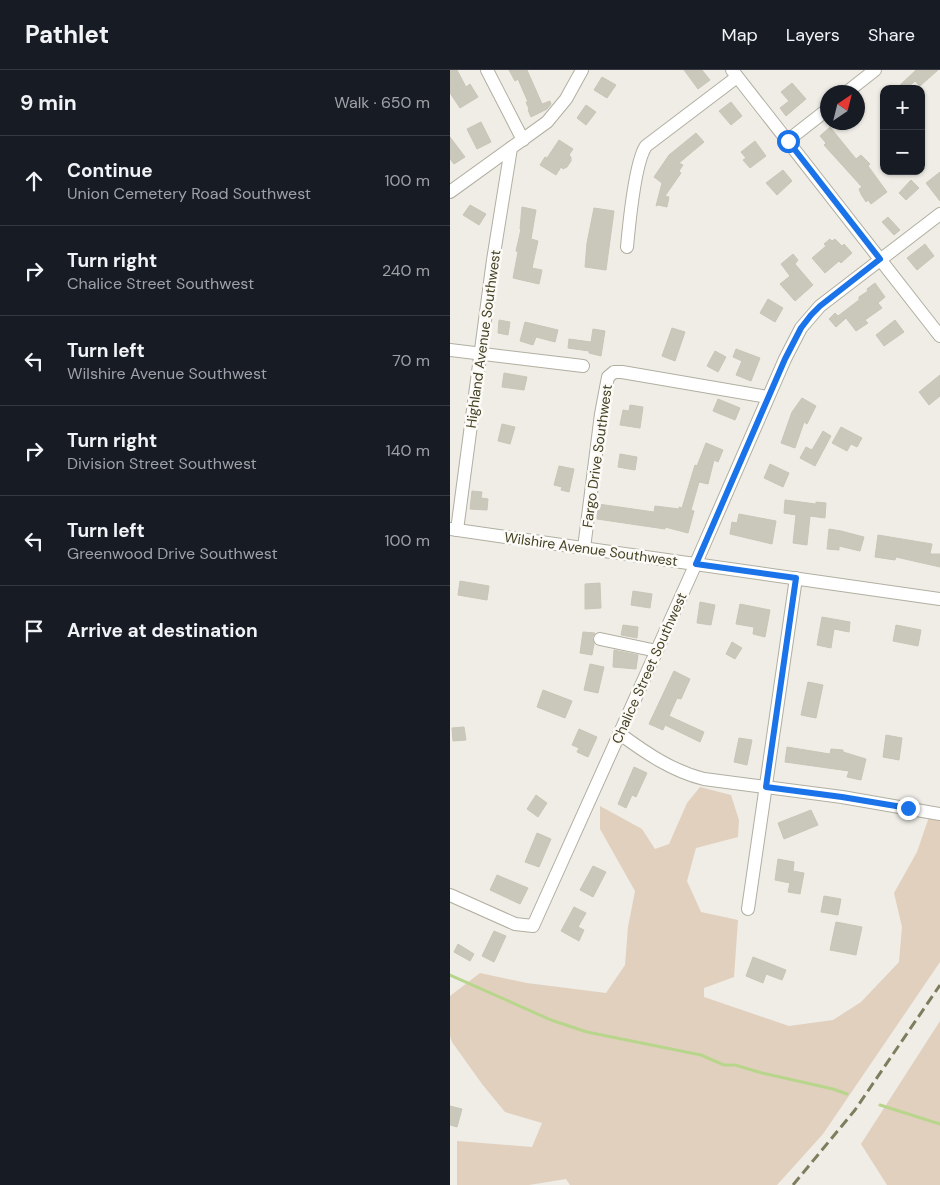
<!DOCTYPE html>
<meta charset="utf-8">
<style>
body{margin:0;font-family:"DM Sans",sans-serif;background:#242831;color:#f1f3f6}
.controls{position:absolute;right:15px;top:15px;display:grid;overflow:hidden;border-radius:10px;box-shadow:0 1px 4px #0004}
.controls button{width:45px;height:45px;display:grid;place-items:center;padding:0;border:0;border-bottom:1px solid #363941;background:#171b24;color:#f1f3f6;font:25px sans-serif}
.compass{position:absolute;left:370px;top:15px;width:45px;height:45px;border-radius:50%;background:#171b24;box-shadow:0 1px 4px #0004;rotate:35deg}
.stop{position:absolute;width:15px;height:15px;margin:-11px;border:4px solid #1a73e8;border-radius:50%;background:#fff}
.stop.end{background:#1a73e8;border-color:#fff;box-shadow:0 1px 5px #0008}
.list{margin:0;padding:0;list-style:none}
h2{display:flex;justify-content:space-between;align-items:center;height:65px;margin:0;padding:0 20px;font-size:21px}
h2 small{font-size:16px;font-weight:400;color:#9ea1a6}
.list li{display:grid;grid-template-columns:32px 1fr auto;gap:15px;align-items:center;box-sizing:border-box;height:90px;padding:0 20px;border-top:1px solid #363941}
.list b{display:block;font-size:19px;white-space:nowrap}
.list p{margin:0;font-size:16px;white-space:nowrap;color:#9ea1a6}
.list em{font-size:16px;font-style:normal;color:#9ea1a6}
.icon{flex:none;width:28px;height:28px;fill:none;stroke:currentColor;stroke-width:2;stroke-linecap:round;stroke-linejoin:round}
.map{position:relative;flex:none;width:490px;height:1115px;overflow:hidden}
header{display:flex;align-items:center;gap:30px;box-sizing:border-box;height:70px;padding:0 25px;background:#171b24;border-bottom:1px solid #363941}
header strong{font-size:24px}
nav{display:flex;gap:28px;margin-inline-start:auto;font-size:18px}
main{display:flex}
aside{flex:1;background:#171b24}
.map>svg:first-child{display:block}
</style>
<header>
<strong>Pathlet</strong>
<nav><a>Map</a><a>Layers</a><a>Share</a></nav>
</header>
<main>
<aside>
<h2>9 min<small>Walk · 650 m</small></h2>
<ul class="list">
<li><svg class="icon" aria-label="ahead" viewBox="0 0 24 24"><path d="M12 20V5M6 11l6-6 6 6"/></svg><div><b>Continue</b><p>Union Cemetery Road Southwest</p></div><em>100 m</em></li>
<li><svg class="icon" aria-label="right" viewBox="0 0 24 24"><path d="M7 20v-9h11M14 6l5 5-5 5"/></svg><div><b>Turn right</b><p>Chalice Street Southwest</p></div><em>240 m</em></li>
<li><svg class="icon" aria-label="left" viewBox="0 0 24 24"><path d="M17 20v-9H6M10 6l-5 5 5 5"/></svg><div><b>Turn left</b><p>Wilshire Avenue Southwest</p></div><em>70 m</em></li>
<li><svg class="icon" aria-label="right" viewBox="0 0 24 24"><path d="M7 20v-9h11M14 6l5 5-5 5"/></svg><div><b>Turn right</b><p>Division Street Southwest</p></div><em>140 m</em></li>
<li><svg class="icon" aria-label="left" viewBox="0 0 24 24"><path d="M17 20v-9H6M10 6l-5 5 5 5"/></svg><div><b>Turn left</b><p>Greenwood Drive Southwest</p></div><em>100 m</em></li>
<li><svg class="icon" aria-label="arrive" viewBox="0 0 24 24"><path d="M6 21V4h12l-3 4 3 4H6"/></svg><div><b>Arrive at destination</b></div></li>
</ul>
</aside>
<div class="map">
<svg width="490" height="1115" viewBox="0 0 490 1115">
<rect width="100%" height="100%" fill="#efede6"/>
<g fill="#e1d0be">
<path d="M250,717l31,8 8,25 -1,17 -42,11 -9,33 14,31 37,8 -4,57 -30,11v9l85,29 44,-6 28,-18 38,-40 3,-35 -8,-34 23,-41 12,-35 11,-1v146l-117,172 -46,51h-207l-4,-6 -37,6h-72v-44l75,6 10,-24 -37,-11 -23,-28 -30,-42 -2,-6v-40l30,-23 47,10 79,10 19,-28 3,-38 7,-36 -35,-62v-23l42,23 13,20 14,-5 18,-41z"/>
<path d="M490,951v164h-53l-26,-41z"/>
</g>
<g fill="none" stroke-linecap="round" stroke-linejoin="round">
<g stroke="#b8d58c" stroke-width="3">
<path d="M0,905l101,45 36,12 114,23 23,10h11l27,8 71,16 14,5"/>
<path d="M430,1035l60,19"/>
</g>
</g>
<g fill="#cac7bb" stroke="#c9c6b8">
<path d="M0,0h7l9,17 4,-3 8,13 -18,11 -10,-15z"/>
<path d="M59,0h18l15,34 8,-3 1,3 -4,5 -16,8 -3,-7 1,-1 -3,-7h2l-10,-23 -3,2z"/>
<path d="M234,0h18l8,10 -12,9z"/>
<path d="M466,0h22l-18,16 -5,-5 -9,8h-7l-1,-2z"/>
<path d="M152,7l14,8 -9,13 -13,-8z"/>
<path d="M342,13l14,16 -20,17 -6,-8 9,-7 -8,-9z"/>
<path d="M281,32l11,14 -11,9 -12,-14z"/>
<path d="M136,35l10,7 -10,13 -9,-7z"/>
<path d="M31,52l10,20 -14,7 -10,-20z"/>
<path d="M380,57l26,32 5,-4 9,9 -2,2 19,26 -16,12 -3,-4 -2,2 -5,-8 -2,-5 3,-2 -38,-42 2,-2 -6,-7z"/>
<path d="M246,63l8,9 -25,21 4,2 -4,6 2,2 -16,23 4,1 -2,10 -9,-2 -2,1 6,-23 -8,-6 15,-22z"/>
<path d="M0,67l15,20 -11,7 -4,-5z"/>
<path d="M109,70l14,9 -4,6 2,2v4l-4,6 -4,2 -2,-2 -5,8 -16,-10 5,-8 2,1z"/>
<path d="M305,71l11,15 -16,12 -7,-8 3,-2 -5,-6z"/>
<path d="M333,100l9,11 -15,14 -11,-12z"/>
<path d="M490,102v29l-14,-18z"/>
<path d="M461,110l8,8 -13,12 -7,-7z"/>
<path d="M20,135l16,9 -7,11 -16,-10z"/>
<path d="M72,137l14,3 -5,29 7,2 -6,27 10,2 -3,14 -26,-6 5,-26 -2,-1 5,-22h-1z"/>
<path d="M144,138l20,3 -8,59 -21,-3 2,-24z"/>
<path d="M438,147l12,13 -6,5 -12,-13z"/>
<path d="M380,169l2,2 3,-2 7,7 2,-2 8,9 -11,10 -2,-2 -14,12 -13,-15 14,-12 -2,-2z"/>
<path d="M475,174l9,12 -17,14 -10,-12z"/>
<path d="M343,184l5,6 -3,4 18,21 -18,16 -15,-17 10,-8 -9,-12z"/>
<path d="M425,213l10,14 -7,6 4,5 -17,12 3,3 -12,8 -10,-13 -10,9 -7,-8 6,-6 3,3 21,-16v-3l9,-6 -1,-2z"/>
<path d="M318,229l15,9 -8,14 -15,-9z"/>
<path d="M49,250l11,2 -2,13 -10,-2z"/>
<path d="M445,250l9,12 -20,14 -8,-11z"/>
<path d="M75,252l33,8 -3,12 -19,-5 -3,8 -13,-4z"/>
<path d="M222,258l13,4 -10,29 -13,-5z"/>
<path d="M143,259l12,2 -4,25 -12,-3v-2l-21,-3 1,-9 22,3z"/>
<path d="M286,279l24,9 -9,23 -15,-6 6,-14 -9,-4z"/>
<path d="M265,281l11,6 -8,15 -11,-6z"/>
<path d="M54,303l23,4 -3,13 -22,-3z"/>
<path d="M490,305v21l-11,9 -10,-13z"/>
<path d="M352,328l14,8 -9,18 -3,-2 -9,26 -14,-5 11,-31z"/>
<path d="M268,329l22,9 -5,12 -22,-9z"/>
<path d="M180,335l13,2 -3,21 -20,-3 3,-15 6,1z"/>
<path d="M52,354l13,3 -5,17 -12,-3z"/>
<path d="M391,357l21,11 -5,9 -6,-3 -4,7 -15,-8z"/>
<path d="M373,361l8,5 -16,30 -15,-8 6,-11 6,3z"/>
<path d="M256,373l17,7 -5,12 -4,-2 -6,24 -9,-2 -8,28 3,1 -6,22 -23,-6v2l-68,-10 1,-15 56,8 1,-6 24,3v-2l3,1 13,-43 2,1z"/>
<path d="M170,384l17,3 -2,13 -17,-3z"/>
<path d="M320,394l19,9 -6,14 -19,-9z"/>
<path d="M109,396l15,3 -5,23 -8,-2 1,-3 -8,-2z"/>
<path d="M22,421l10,1 -1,6 7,1 -1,11 -17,-1z"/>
<path d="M335,430l31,4v-2l10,1 -1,15 -15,-2 -3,29 -14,-2 3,-28 -12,-2z"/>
<path d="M289,444l37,7 -4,23 -42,-10 2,-12 5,1z"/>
<path d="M379,459l12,2 23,6 -4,14 -21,-5v4l-12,-1z"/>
<path d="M428,465l54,9 -2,10h10v13l-44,-10 -1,3 -20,-3z"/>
<path d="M10,511l29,5 -2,14 -29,-5z"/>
<path d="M150,513l1,25 -16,1v-25z"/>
<path d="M183,521l19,3 -2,14 -19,-3z"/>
<path d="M250,532l15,3 -4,20 -14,-2z"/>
<path d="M290,534l30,6 -5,27 -12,-3 1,-7 -18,-3z"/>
<path d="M372,547l28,5 -1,10 -15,-3 -3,19 -14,-3z"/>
<path d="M173,555l15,2 -1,11 -16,-3z"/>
<path d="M446,555l25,5 -3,16 -25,-5z"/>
<path d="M133,562l12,1 -3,5 2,6 -2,11 -12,-2z"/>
<path d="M282,572l10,6 -7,11 -9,-5z"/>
<path d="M164,580l24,5 -2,14 -23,-2z"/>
<path d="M140,594l14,3 -6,26 -14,-3z"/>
<path d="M224,601l16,8 -9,20 -4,-1 -8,18 35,16 -4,10 -35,-17 -2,5 -14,-6z"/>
<path d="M358,612l15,3 -7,33 -15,-3z"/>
<path d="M93,620l29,11 -7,17 -28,-11z"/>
<path d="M14,657l2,13 -13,1 -1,-13z"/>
<path d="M129,659l18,8 -9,20 -11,-5 2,-4 -7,-3z"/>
<path d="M436,665l16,3 -3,22 -16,-3z"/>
<path d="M289,668l13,2 -5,25 -13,-3z"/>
<path d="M337,677l43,7 1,-5 12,1v2l23,7 -5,21 -14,-3 2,-6 -64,-9z"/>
<path d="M184,697l13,6 -11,24 -4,-2 -6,13 -8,-4z"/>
<path d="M86,725l11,8 -9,14 -11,-8z"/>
<path d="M361,740l7,15 -34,14 -6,-16z"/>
<path d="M87,763l14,6 -12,28 -14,-5z"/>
<path d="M328,789l16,3 -1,9 11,2 -4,21 -12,-2 2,-9 -15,-3z"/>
<path d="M143,796l13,6 -13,25 -13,-7z"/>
<path d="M47,805l31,13 -8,16 -30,-14z"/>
<path d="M374,826l17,3 -3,16 -17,-3z"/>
<path d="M124,837l12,6 -8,14 6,3 -5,11 -18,-10z"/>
<path d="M386,852l26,5 -6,28 -26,-5z"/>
<path d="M44,861l12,5 -12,26 -12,-6z"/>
<path d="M8,874l16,10 -4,7 -16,-9z"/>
<path d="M303,887l33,13 -4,10 -16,-6 -3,9 -17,-7z"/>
<path d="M0,1036l12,3 -5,18 -7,-2z"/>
</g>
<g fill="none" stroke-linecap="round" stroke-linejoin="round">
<g stroke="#b1afa0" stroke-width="14">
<g id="minor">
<path d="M37,0l36,70"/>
<path d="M282,0l208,266"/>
<path d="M397,22l28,-22"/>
<path d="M337,71l41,-32"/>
<path d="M0,122l97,-70 19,-23 16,-29"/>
<path d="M177,177c2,-22 8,-85 19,-101l91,-69"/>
<path d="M0,280l133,16"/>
<path d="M0,459l490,70"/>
<path d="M7,460l36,-270 18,-112"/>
<path d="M134,478l17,-134 7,-37 6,-5h8l146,25"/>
<path d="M150,569l57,12"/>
<path d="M170,664c26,19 52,37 84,45l138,18 98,17"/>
<path d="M0,825l65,29 18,2 160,-356 92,-211 16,-31 19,-22 120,-92"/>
<path d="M298,839l48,-331"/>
</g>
</g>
<use href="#minor" stroke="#fff" stroke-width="12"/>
<path stroke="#7e7d5e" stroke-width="3" stroke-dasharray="10 5" stroke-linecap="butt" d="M343,1115l62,-75 85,-125"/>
</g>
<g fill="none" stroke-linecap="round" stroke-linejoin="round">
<path stroke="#1a73e8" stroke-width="6" d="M338,71l92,118 -60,47 -9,9 -10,13 -16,31 -89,205 100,14 -30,209 76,10 66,11"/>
</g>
<g text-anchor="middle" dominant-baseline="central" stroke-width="5" stroke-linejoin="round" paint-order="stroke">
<g font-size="14" fill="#434223" stroke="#fbfaf7">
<text transform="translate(33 269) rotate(-82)">Highland Avenue Southwest</text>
<text transform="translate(147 386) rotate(-82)">Fargo Drive Southwest</text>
<text transform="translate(141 479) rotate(8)">Wilshire Avenue Southwest</text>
<text transform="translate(199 598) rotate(-66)">Chalice Street Southwest</text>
</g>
</g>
</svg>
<div class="controls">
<button>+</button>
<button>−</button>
</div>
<svg class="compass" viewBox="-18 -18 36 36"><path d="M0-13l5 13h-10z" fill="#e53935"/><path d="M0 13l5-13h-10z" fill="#9ea1a6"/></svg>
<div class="stop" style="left:338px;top:71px"></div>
<div class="stop end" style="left:458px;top:738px"></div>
</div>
</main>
